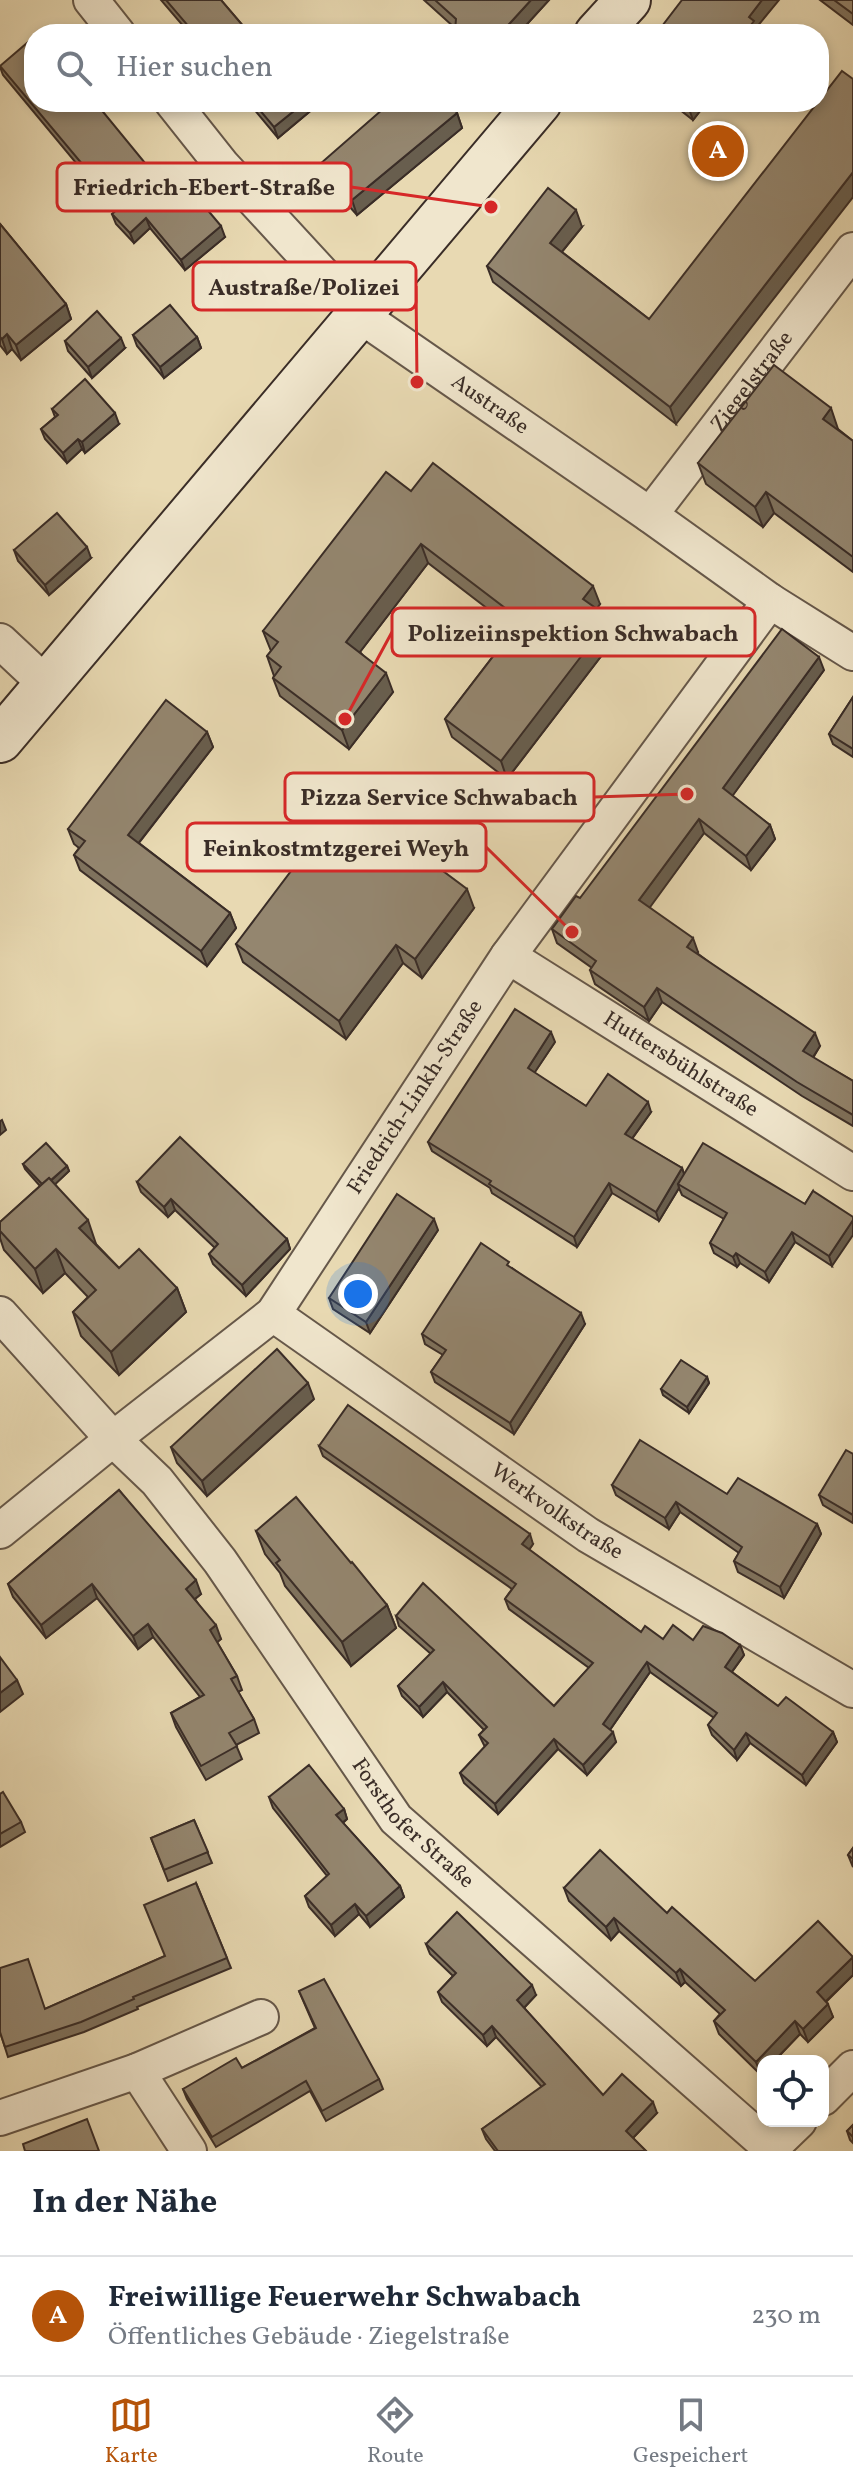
<!DOCTYPE html>
<html lang="de">
<meta charset="utf-8">
<style>
body{margin:0;font-family:Vollkorn,serif;background:#f2f2f3;color:#1f2937}
.controls{position:absolute;right:24px;bottom:24px;display:grid;overflow:hidden;border-radius:16px;box-shadow:0 4px 12px #0003}
.controls button{width:72px;height:72px;display:grid;place-items:center;padding:0;border:0;border-bottom:2px solid #e0e1e3;background:#fff;color:#1f2937;font:40px sans-serif}
.you{position:absolute;left:358px;top:1294px;width:28px;height:28px;margin:-20px;border:6px solid #fff;border-radius:50%;background:#1a73e8;box-shadow:0 0 0 12px #1a73e833}
.badge{display:grid;place-items:center;width:52px;height:52px;border-radius:50%;background:#b45309;color:#fff;font-size:26px;font-weight:700}
.pin{position:absolute;translate:-50% -50%;border:4px solid #fff;box-shadow:0 2px 8px #0006}
.list{margin:0;padding:0;list-style:none}
h2{display:flex;justify-content:space-between;align-items:center;height:104px;margin:0;padding:0 32px;font-size:34px}
h2 small{font-size:26px;font-weight:400;color:#747a83}
.list li{display:grid;grid-template-columns:52px 1fr auto;gap:24px;align-items:center;box-sizing:border-box;height:120px;padding:0 32px;border-top:2px solid #e0e1e3}
.list b{display:block;font-size:30px;white-space:nowrap}
.list p{margin:0;font-size:26px;white-space:nowrap;color:#747a83}
.list em{font-size:26px;font-style:normal;color:#747a83}
.icon{flex:none;width:44px;height:44px;fill:none;stroke:currentColor;stroke-width:2;stroke-linecap:round;stroke-linejoin:round}
.map{position:relative;flex:none;width:853px;height:2151px;overflow:hidden}
.search{position:absolute;background:#fff;box-shadow:0 4px 12px #0003;left:24px;right:24px;top:24px;height:88px;display:flex;align-items:center;gap:20px;box-sizing:border-box;padding:0 28px;border-radius:32px;color:#747a83;font-size:30px}
.sheet{height:224px;background:#fff}
nav{display:flex;justify-content:space-around;align-items:center;box-sizing:border-box;height:112px;border-top:2px solid #e0e1e3;background:#fff;font-size:22px;color:#747a83}
nav a{display:grid;justify-items:center;gap:4px}
nav .on{color:#b45309}
.map>svg:first-child{display:block}
</style>
<div class="map">
<svg width="853" height="2151" viewBox="0 0 853 2151">
<rect width="100%" height="100%" fill="#e8d9b2"/>
<filter id="stains"><feTurbulence type="fractalNoise" baseFrequency=".0025" numOctaves="4"/><feColorMatrix values="0 0 0 0 .2 0 0 0 0 .09 0 0 0 0 .02 0 0 0 .5 -.17"/></filter>
<radialGradient id="worn" r=".72"><stop offset=".6" stop-color="#630" stop-opacity="0"/><stop offset="1" stop-color="#630" stop-opacity=".3"/></radialGradient>
<g fill="none" stroke-linecap="round" stroke-linejoin="round">
<g stroke="#66584a" stroke-width="38">
<g id="street">
<path d="M91,0l27,34"/>
<path id="s1" d="M172,102l50,63 139,151 289,199 120,86 83,52"/>
<path id="s2" d="M650,515l203,-265"/>
<path d="M0,641l46,43"/>
<path id="s3" d="M508,956l345,217"/>
<path id="s4" d="M0,1314l113,125 44,42 63,80 176,258 378,332"/>
<path id="s5" d="M273,1314l315,221 265,155"/>
<path id="s6" d="M0,1531l113,-92 160,-125 235,-358 262,-355"/>
<path d="M137,2071l124,-54"/>
<path d="M823,2098l30,-30"/>
<path d="M0,2118l137,-47 52,80"/>
<path d="M768,2151l31,-30"/>
</g>
</g>
<g stroke="#3a2d27" stroke-width="48">
<g id="secondary">
<path d="M597,34l31,-34"/>
<path d="M0,740l539,-638"/>
</g>
</g>
<use href="#street" stroke="#f0e6cd" stroke-width="34"/>
<use href="#secondary" stroke="#f0e6cd" stroke-width="44"/>
</g>
<g fill="#7f735f" stroke="#3a2d27" stroke-width="2">
<path d="M161,0h60l29,34h-60z"/>
<path d="M424,0h125l-31,34h-62l-1,-6z"/>
<path d="M820,0h33v25z"/>
<path d="M0,67l172,129 8,1 45,40 -40,33 -35,-42 -16,15 -18,-19 -4,-10 4,-3 -113,-136z"/>
<path d="M248,102h66l1,5 -37,31z"/>
<path d="M670,102h37l-14,18z"/>
<path d="M457,113l5,15 -105,87 -32,-36 -5,-15z"/>
<path d="M0,224l66,80 5,15 -50,41 -9,-11 -5,5 -7,-9z"/>
<path d="M582,227l-20,25 87,67 27,105 -183,-142 -6,-16z"/>
<path d="M133,335l64,2 4,11 -37,30 -27,-32z"/>
<path d="M65,341l60,7 -33,30 -24,-27z"/>
<path d="M52,409l67,15 -34,29 -3,-4 -15,14 -22,-24 -4,-10 14,-12z"/>
<path d="M838,429l15,12v131l-79,-59 -11,14 -57,-43 -8,-21z"/>
<path d="M411,491l189,113 -4,5 8,19 -5,6 6,17 -98,128 -55,-42 -7,-18 69,-90 -86,-66 -68,89 33,40 -44,57 -69,-53 -7,-18 1,-2 -7,-20 4,-5 -8,-20z"/>
<path d="M14,550l77,8 -42,37 -31,-34z"/>
<path d="M824,670l-92,126 38,29 5,14 -24,31 -47,-37 -55,74 49,45 -1,1 123,93 -7,12 40,23v45l-51,-30 -140,-94 -13,19 -54,-37 -5,-14 2,-2 -35,-25 -5,-14 28,-31z"/>
<path d="M853,697v60l-20,-13 -4,-10z"/>
<path d="M207,732l6,15 -74,96 91,70 6,15 -29,38 -127,-96 -6,-15 5,-7 -5,-4 -6,-15z"/>
<path d="M372,868l102,40 -52,70 -19,-15 -57,76 -103,-77 -7,-18z"/>
<path d="M555,1042l-21,31 52,33 65,6 -19,27 50,29 2,6 121,30 8,-13 19,75 -37,-24 -26,40 -29,-19 -3,4 -23,-14 -4,-10 14,-24 -42,-24 -3,-7 -20,33 -47,-28 -35,54 -85,-54 -2,-5 -58,-37 -4,-9z"/>
<path d="M23,1164l44,2 2,5 -14,13 41,60 23,24 58,20 9,24 -67,63 -38,-39 -8,-24 15,-15 -23,-24 -22,20 -39,-43 -4,-12v-16l40,-36 -15,-17z"/>
<path d="M137,1182l150,57 3,10 -44,47 -33,-32 -4,-10 6,-6 -40,-38 -7,7 -27,-25z"/>
<path d="M438,1230l-68,103 -37,-24 -4,-11z"/>
<path d="M512,1268l73,56 -71,110 -79,-52 -4,-10 12,-17 -18,-11 -3,-10z"/>
<path d="M707,1377l2,6 -20,30 -26,-18 -2,-6z"/>
<path d="M314,1399l-107,97 -30,-33 -6,-16z"/>
<path d="M319,1446l214,98 -4,6 112,82 22,7 30,1 47,5 4,10 -12,17 46,34 55,26 4,10 -31,43 -56,-42 -13,17 -25,-25 -4,-10 6,-7 -64,-46 -40,58 6,12 -29,33 -29,-26 -60,65 -34,-31 -4,-10 25,-26 -6,-12 5,-5 -37,-38 -24,25 -21,-21 -4,-10 33,-32 -32,-28 -3,-10 158,90 35,-38 -80,-59 -4,-10 7,-10 -189,-133z"/>
<path d="M853,1454v69l-30,-18 -4,-10z"/>
<path d="M612,1485l115,9 90,30 4,10 -37,64 -46,-26 -4,-11 5,-8 -59,-41 -11,17 -53,-34z"/>
<path d="M119,1490l82,104 -6,5 26,40 -4,3 20,34 5,14 -4,2 16,27 5,14 -23,12 6,14 -36,21 -30,-53 -5,-14 29,-16 -47,-60 -15,12 -41,-51 -51,40 -33,-41 -5,-13z"/>
<path d="M256,1531l95,32 36,42 9,23 -45,38 -66,-80 -5,-13 -15,-19z"/>
<path d="M0,1794l21,28 4,10 -25,15z"/>
<path d="M269,1797l75,12 3,10 -4,4 57,63 4,11 -34,30 -11,-13 -24,22 -26,-29 -4,-11 22,-20 -54,-68z"/>
<path d="M194,1820l18,43 -44,18 -17,-43z"/>
<path d="M853,1848v19l-5,-12z"/>
<path d="M196,1883l35,85 -94,39 1,2 -54,23 -76,25 -8,-25 45,-23 120,-53z"/>
<path d="M564,1888l103,25 88,68 98,-24v18l-27,27 7,15 -25,25 -8,-8 -39,41 -42,-41 -5,-13 6,-7 -35,-32 -4,4 -62,-55 -8,9 -42,-39z"/>
<path d="M426,1944l110,51 -12,13 79,87 54,18 -24,25 13,13h-151l-9,-12 -4,-10 60,-42 -46,-50 -9,9 -45,-44 -4,-10 15,-16 -23,-22z"/>
<path d="M299,1991l80,88 4,10 -57,32 -16,-30 -94,56 -29,-48 -4,-10 59,-21 73,-40z"/>
<path d="M853,2125v18l-3,-3 -3,-9z"/>
</g>
<g fill="#685e4e" stroke="#3a2d27" stroke-width="2">
<path d="M531,0h18l-31,34h-18z"/>
<path d="M762,0h17l-23,28 2,6h-14l5,-17z"/>
<path d="M305,102h9l1,5 -37,31 -4,-11z"/>
<path d="M691,102h16l-14,18 -5,-14z"/>
<path d="M457,113l5,15 -105,87 -5,-15z"/>
<path d="M853,172v25l-177,227 -6,-17z"/>
<path d="M576,210l6,17 -26,32 -6,-16z"/>
<path d="M146,218l4,10 -16,15 -4,-10z"/>
<path d="M221,226l4,11 -40,33 -4,-10z"/>
<path d="M66,304l5,15 -50,41 -5,-15z"/>
<path d="M7,334l5,15 -5,5 -5,-15z"/>
<path d="M197,337l4,11 -37,30 -4,-11z"/>
<path d="M121,338l4,10 -33,30 -4,-11z"/>
<path d="M831,408l7,21 -8,11 -7,-21z"/>
<path d="M115,413l4,11 -34,29 -3,-11z"/>
<path d="M78,439l4,10 -15,14 -4,-10z"/>
<path d="M766,492l8,21 -11,14 -8,-20z"/>
<path d="M421,544l7,19 -75,98 -7,-19z"/>
<path d="M87,547l4,11 -42,37 -4,-10z"/>
<path d="M593,586l7,18 -10,14 -7,-19z"/>
<path d="M597,609l7,19 -5,6 6,17 -98,128 -6,-18 85,-138z"/>
<path d="M819,657l5,13 -96,132 -5,-14z"/>
<path d="M386,673l7,19 -44,57 -7,-19z"/>
<path d="M207,732l6,15 -80,103 -5,-15z"/>
<path d="M699,819l5,14 -59,81 -6,-14z"/>
<path d="M770,825l5,14 -24,31 -5,-14z"/>
<path d="M467,889l7,19 -52,70 -7,-19z"/>
<path d="M230,913l6,15 -29,38 -6,-15z"/>
<path d="M693,938l5,14 -6,8 -5,-13z"/>
<path d="M396,945l7,18 -57,76 -7,-18z"/>
<path d="M657,988l5,14 -13,19 -5,-14z"/>
<path d="M551,1032l4,10 -24,36 -3,-10z"/>
<path d="M815,1033l5,13 -12,19 -5,-14z"/>
<path d="M648,1102l3,10 -23,32 -3,-10z"/>
<path d="M2,1120l4,10 -6,5v-14z"/>
<path d="M67,1166l2,5 -23,22 -2,-6z"/>
<path d="M682,1168l3,9 -7,7 1,4 -20,33 -3,-9z"/>
<path d="M609,1183l3,10 -35,54 -3,-10z"/>
<path d="M171,1199l4,11 -7,7 -4,-10z"/>
<path d="M434,1219l4,11 -68,103 -4,-11z"/>
<path d="M88,1220l8,24 -8,8 -9,-24z"/>
<path d="M853,1220v15l-21,31 -3,-10z"/>
<path d="M792,1232l3,10 -26,40 -4,-10z"/>
<path d="M287,1239l3,10 -44,47 -4,-11z"/>
<path d="M56,1249l9,24 -22,20 -8,-24z"/>
<path d="M736,1253l4,10 -3,4 -4,-10z"/>
<path d="M177,1288l9,24 -67,63 -8,-23z"/>
<path d="M581,1313l4,11 -71,110 -4,-11z"/>
<path d="M707,1377l2,6 -20,30 -2,-6z"/>
<path d="M308,1383l6,16 -107,97 -5,-15z"/>
<path d="M676,1502l4,10 -11,17 -4,-11z"/>
<path d="M817,1524l4,10 -37,64 -4,-11z"/>
<path d="M530,1534l3,10 -7,10 -4,-10z"/>
<path d="M196,1580l5,14 -10,8 -5,-13z"/>
<path d="M92,1584l5,14 -51,40 -5,-13z"/>
<path d="M387,1605l9,23 -45,38 -9,-24z"/>
<path d="M148,1624l5,13 -15,12 -5,-13z"/>
<path d="M216,1625l5,14 -6,5 -5,-14z"/>
<path d="M740,1645l4,10 -16,22 -3,-10z"/>
<path d="M647,1662l3,10 -43,62 -4,-10z"/>
<path d="M17,1680l6,14 -23,18v-19z"/>
<path d="M443,1682l4,10 -24,25 -4,-10z"/>
<path d="M613,1732l3,10 -29,33 -4,-10z"/>
<path d="M833,1732l4,10 -31,43 -4,-10z"/>
<path d="M746,1733l4,10 -13,17 -3,-10z"/>
<path d="M554,1739l4,10 -60,65 -3,-10z"/>
<path d="M344,1809l3,10 -8,6 -3,-10z"/>
<path d="M400,1886l4,11 -34,30 -4,-11z"/>
<path d="M355,1904l4,10 -24,22 -4,-11z"/>
<path d="M614,1918l5,13 -8,9 -5,-13z"/>
<path d="M853,1957v18l-31,30 -5,-13z"/>
<path d="M680,1969l5,13 -4,4 -5,-13z"/>
<path d="M532,1985l4,10 -15,16 -4,-11z"/>
<path d="M828,2004l5,13 -25,25 -5,-13z"/>
<path d="M795,2021l5,13 -26,27h-11v12l-2,2 -5,-13z"/>
<path d="M492,2026l4,11 -9,9 -4,-11z"/>
<path d="M653,2102l4,11 -27,28 -4,-10z"/>
</g>
<g fill="#94866f" stroke="#3a2d27" stroke-width="2">
<path d="M166,0h55l29,34h-55z"/>
<path d="M435,0h96l-31,34h-43l-2,-3 1,-12z"/>
<path d="M682,0h80l-13,17 5,4 -10,13h-88z"/>
<path d="M834,0h19v14z"/>
<path d="M34,37v65h61l77,94 4,-4 4,5 10,-8 31,37 -40,34 -35,-42 -16,15 -18,-19 7,-6 -119,-142z"/>
<path d="M842,71l11,8v93l-183,235 -183,-141 61,-78 28,22 -26,33 99,76z"/>
<path d="M253,102h52l-31,25z"/>
<path d="M391,102h58l8,11 -105,87 -32,-36z"/>
<path d="M0,224l66,80 -50,41 -9,-11 -5,5 -2,-2z"/>
<path d="M170,305l27,32 -37,30 -27,-32z"/>
<path d="M97,311l24,27 -33,29 -23,-26z"/>
<path d="M774,365l57,43 -8,11 30,22v116l-87,-65 -11,15 -57,-44z"/>
<path d="M85,379l30,34 -33,29 -4,-3 -15,14 -22,-24 17,-14 -6,-6z"/>
<path d="M433,463l160,123 -10,13 14,10 -11,14 13,10 -98,128 -56,-42 76,-99 -100,-76 -75,98 40,31 -44,57 -69,-52 8,-11 -14,-11 11,-14 -15,-11 123,-159 25,19z"/>
<path d="M57,513l30,34 -42,38 -31,-35z"/>
<path d="M782,629l37,28 -96,131 47,37 -24,31 -47,-37 -60,81 54,38 -6,9 128,86 -12,18 50,30v34l-56,-33 -140,-94 -13,19 -54,-37 6,-9 -44,-32 24,-33 4,2z"/>
<path d="M853,697v52l-24,-15z"/>
<path d="M166,700l41,32 -79,103 102,78 -29,38 -127,-96 11,-14 -17,-12z"/>
<path d="M322,830l50,38 24,-32 71,53 -52,70 -19,-14 -57,76 -103,-77z"/>
<path d="M515,1009l36,23 -23,36 58,38 22,-32 40,28 -23,32 57,34 -26,44 -47,-29 -35,54 -85,-53 2,-3 -63,-39z"/>
<path d="M180,1137l107,102 -45,46 -33,-31 9,-10 -47,-45 -7,8 -27,-25z"/>
<path d="M46,1143l21,23 -16,14 -2,-2 -7,6 -19,-20z"/>
<path d="M703,1143l102,61 8,-13 40,26v3l-24,36 -37,-24 -27,40 -29,-19 -3,4 -23,-14 17,-30 -49,-29z"/>
<path d="M49,1178l39,42 -9,8 40,40 20,-19 38,39 -66,64 -38,-40 23,-22 -40,-41 -21,20 -35,-38v-9z"/>
<path d="M397,1194l37,25 -68,103 -37,-24z"/>
<path d="M481,1243l28,19 -2,3 74,48 -71,110 -79,-51 15,-22 -24,-16z"/>
<path d="M277,1349l31,34 -106,98 -31,-34z"/>
<path d="M681,1360l26,17 -20,30 -26,-18z"/>
<path d="M348,1405l182,129 -8,10 119,88 4,-6 18,13 10,-14 20,15 10,-14 19,7 18,12 -15,22 53,39 8,-9 47,35 -31,43 -56,-42 -12,17 -26,-25 9,-12 -70,-51 -44,62 10,8 -30,33 -29,-26 -59,65 -35,-31 28,-30 -9,-8 8,-8 -44,-45 -24,25 -21,-21 36,-36 -38,-34 27,-33 131,123 39,-43 -88,-64 11,-15 -197,-138z"/>
<path d="M640,1440l87,54 11,-16 79,46 -37,63 -46,-26 8,-14 -66,-45 -11,16 -53,-33z"/>
<path d="M846,1450l7,4v61l-34,-20z"/>
<path d="M119,1490l77,90 -10,9 30,36 -6,5 27,46 -6,3 23,40 -25,14 8,13 -36,20 -30,-53 33,-18 -56,-71 -15,12 -41,-52 -51,41 -33,-41z"/>
<path d="M296,1497l55,66 1,-1 35,43 -45,37 -66,-79 4,-3 -24,-29z"/>
<path d="M0,1657l17,23 -17,13z"/>
<path d="M309,1765l35,44 -8,6 64,71 -34,30 -11,-12 -24,21 -26,-29 24,-22 -60,-77z"/>
<path d="M3,1792l18,30 -21,12v-40z"/>
<path d="M194,1820l14,32 -44,18 -13,-32z"/>
<path d="M853,1848v11l-5,-4z"/>
<path d="M600,1850l67,63 5,-6 83,74 63,-60 35,36 -36,35 11,12 -25,25 -8,-8 -39,41 -42,-41 11,-11 -45,-41 -4,4 -62,-55 -8,9 -42,-39z"/>
<path d="M196,1883l31,75 -94,39 1,2 -53,23 -76,25 -5,-15v-64l28,-9 17,50 120,-53 -21,-51z"/>
<path d="M457,1912l75,73 -15,15 86,95 19,-21 31,28 -27,29 20,20h-148l-16,-22 63,-45 -53,-58 -9,9 -45,-43 18,-19 -30,-29z"/>
<path d="M324,1979l55,100 -57,32 -16,-30 -94,56 -29,-48 53,-31 6,10 74,-40 -17,-37z"/>
<path d="M87,2119l12,32h-74l-2,-7z"/>
<path d="M853,2125v12l-6,-6z"/>
</g>
<g text-anchor="middle" dominant-baseline="central" stroke-width="6" stroke-linejoin="round" paint-order="stroke">
<g font-size="22" fill="#3a2d27" stroke="#f0e6cd">
<text stroke="none"><textPath href="#s2" startOffset="168">Ziegelstraße</textPath></text>
<text stroke="none"><textPath href="#s1" startOffset="442">Austraße</textPath></text>
<text stroke="none"><textPath href="#s3" startOffset="204">Huttersbühlstraße</textPath></text>
<text stroke="none"><textPath href="#s6" startOffset="608">Friedrich-Linkh-Straße</textPath></text>
<text stroke="none"><textPath href="#s5" startOffset="346">Werkvolkstraße</textPath></text>
<text stroke="none"><textPath href="#s4" startOffset="658">Forsthofer Straße</textPath></text>
</g>
</g>
<path fill="none" stroke="#d62828" stroke-width="3" d="M491 207L351 187M417 382L416 286M345 719L392 632M687 794L594 797M572 932L486 847"/>
<g fill="#d62828" stroke="#f0e6cd" stroke-width="3">
<circle cx="491" cy="207" r="8"/>
<circle cx="417" cy="382" r="8"/>
<circle cx="345" cy="719" r="8"/>
<circle cx="687" cy="794" r="8"/>
<circle cx="572" cy="932" r="8"/>
</g>
<g fill="#f0e6cd" stroke="#d62828" stroke-width="3">
<rect x="57" y="163" width="294" height="48" rx="8"/>
<rect x="193" y="262" width="223" height="48" rx="8"/>
<rect x="392" y="608" width="363" height="48" rx="8"/>
<rect x="285" y="773" width="309" height="48" rx="8"/>
<rect x="187" y="823" width="299" height="48" rx="8"/>
</g>
<g font-size="24" text-anchor="middle" font-weight="bold" fill="#3a2d27">
<text x="204" y="195">Friedrich-Ebert-Straße</text>
<text x="304" y="295">Austraße/Polizei</text>
<text x="573" y="641">Polizeiinspektion Schwabach</text>
<text x="439" y="805">Pizza Service Schwabach</text>
<text x="336" y="856">Feinkostmtzgerei Weyh</text>
</g>
<rect width="100%" height="100%" filter="url(#stains)"/>
<rect width="100%" height="100%" fill="url(#worn)"/>
</svg>
<div class="controls">
<button><svg class="icon" aria-label="locate" viewBox="0 0 24 24"><circle cx="12" cy="12" r="6"/><path d="M12 2v4M12 18v4M2 12h4M18 12h4"/></svg></button>
</div>
<div class="you"></div>
<div class="pin badge" style="left:718px;top:151px">A</div>
<div class="search"><svg class="icon" aria-label="search" viewBox="0 0 24 24"><circle cx="10" cy="10" r="6"/><path d="M15 15l6 6"/></svg>Hier suchen</div>
</div>
<section class="sheet">
<h2>In der Nähe<small></small></h2>
<ul class="list">
<li><span class="badge">A</span><div><b>Freiwillige Feuerwehr Schwabach</b><p>Öffentliches Gebäude · Ziegelstraße</p></div><em>230 m</em></li>
</ul>
</section>
<nav>
<a class="on"><svg class="icon" aria-label="map" viewBox="0 0 24 24"><path d="M3 6l6-2 6 2 6-2v14l-6 2-6-2-6 2zM9 4v14M15 6v14"/></svg>Karte</a>
<a><svg class="icon" aria-label="directions" viewBox="0 0 24 24"><path d="M12 3l9 9-9 9-9-9zM9 14v-3h6M13 9l2 2-2 2"/></svg>Route</a>
<a><svg class="icon" aria-label="saved" viewBox="0 0 24 24"><path d="M7 4h10v16l-5-4-5 4z"/></svg>Gespeichert</a>
</nav>
